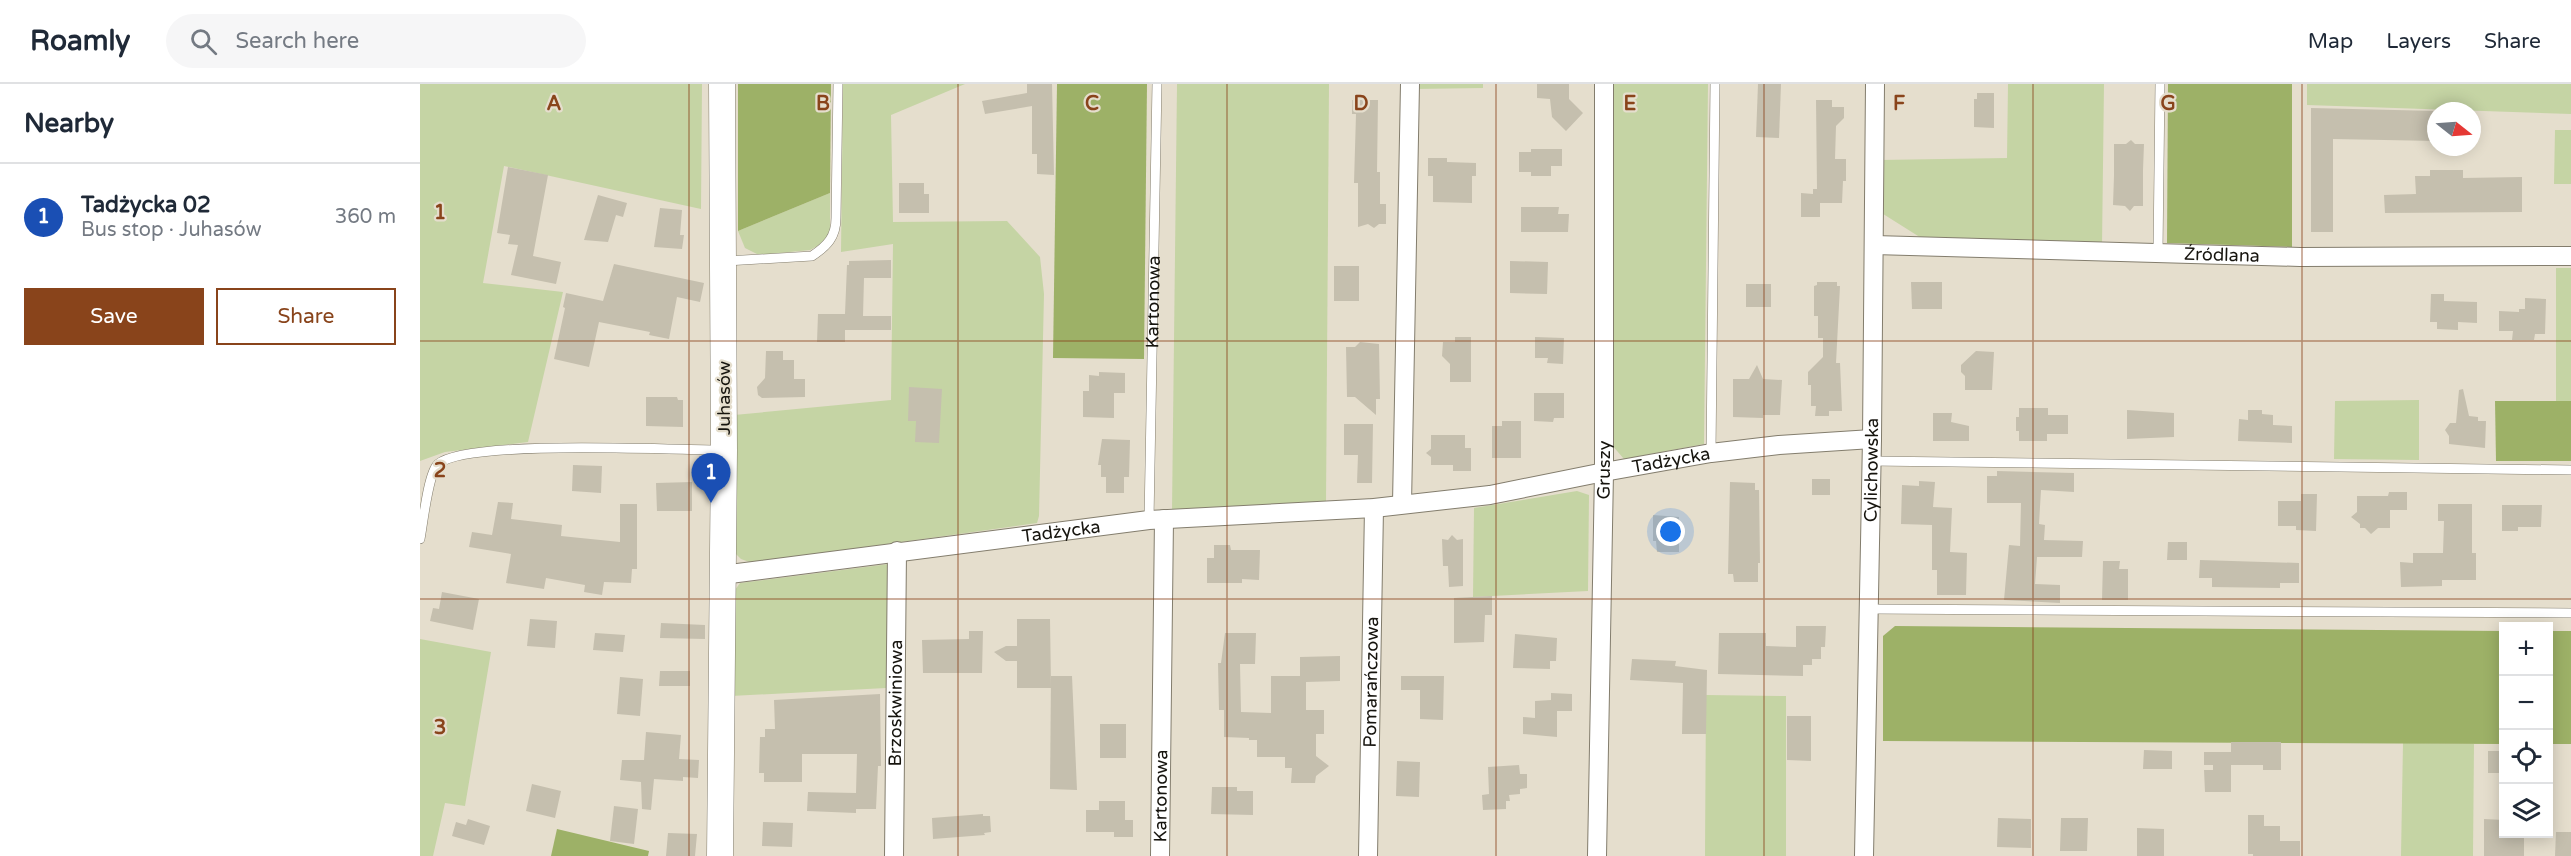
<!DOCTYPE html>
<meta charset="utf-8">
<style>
body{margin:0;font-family:"Varela Round",sans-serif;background:#f6f6f7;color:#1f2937}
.controls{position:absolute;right:18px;bottom:18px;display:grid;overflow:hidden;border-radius:0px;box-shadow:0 3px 15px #0003}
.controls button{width:54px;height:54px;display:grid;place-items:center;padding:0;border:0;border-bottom:2px solid #e0e1e3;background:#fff;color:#1f2937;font:30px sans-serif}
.compass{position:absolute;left:2007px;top:18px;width:54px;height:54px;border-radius:50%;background:#fff;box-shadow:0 3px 15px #0003;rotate:107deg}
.you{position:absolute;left:1251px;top:448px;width:21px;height:21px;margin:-15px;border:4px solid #fff;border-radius:50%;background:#1a73e8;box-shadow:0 0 0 9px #1a73e833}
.badge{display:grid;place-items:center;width:39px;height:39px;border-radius:50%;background:#89441b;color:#fff;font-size:20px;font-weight:700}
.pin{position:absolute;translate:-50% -50px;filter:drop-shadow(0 2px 3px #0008)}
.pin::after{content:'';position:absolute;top:32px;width:21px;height:18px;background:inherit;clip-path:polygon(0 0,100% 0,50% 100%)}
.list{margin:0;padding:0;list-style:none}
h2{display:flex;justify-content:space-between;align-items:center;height:78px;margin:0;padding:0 24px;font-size:26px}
h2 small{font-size:20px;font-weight:400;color:#747a83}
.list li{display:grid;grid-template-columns:39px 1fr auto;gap:18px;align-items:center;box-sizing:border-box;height:108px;padding:0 24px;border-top:2px solid #e0e1e3}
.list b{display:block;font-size:22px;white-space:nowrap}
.list p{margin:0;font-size:20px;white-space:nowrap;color:#747a83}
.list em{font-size:20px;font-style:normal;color:#747a83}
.actions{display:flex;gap:12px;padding:18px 24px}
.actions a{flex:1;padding:14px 0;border:2px solid #89441b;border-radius:0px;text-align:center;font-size:21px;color:#89441b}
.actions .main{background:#89441b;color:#fff}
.icon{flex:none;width:33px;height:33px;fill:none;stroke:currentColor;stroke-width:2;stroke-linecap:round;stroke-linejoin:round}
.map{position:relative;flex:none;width:2151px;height:772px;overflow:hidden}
header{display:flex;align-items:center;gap:36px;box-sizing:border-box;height:84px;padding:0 30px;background:#fff;border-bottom:2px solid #e0e1e3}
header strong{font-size:28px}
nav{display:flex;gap:33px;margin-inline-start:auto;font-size:21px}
.search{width:420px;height:54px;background:#f6f6f7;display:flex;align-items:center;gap:15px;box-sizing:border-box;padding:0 21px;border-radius:33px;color:#747a83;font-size:22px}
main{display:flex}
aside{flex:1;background:#fff}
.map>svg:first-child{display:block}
</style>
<header>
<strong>Roamly</strong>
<div class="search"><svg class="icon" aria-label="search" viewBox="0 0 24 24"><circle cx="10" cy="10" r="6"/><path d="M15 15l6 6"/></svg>Search here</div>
<nav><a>Map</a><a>Layers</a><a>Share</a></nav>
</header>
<main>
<aside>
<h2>Nearby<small></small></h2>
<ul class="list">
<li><span class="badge" style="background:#1a4fb4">1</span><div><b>Tadżycka 02</b><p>Bus stop · Juhasów</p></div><em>360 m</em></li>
</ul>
<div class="actions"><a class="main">Save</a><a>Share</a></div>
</aside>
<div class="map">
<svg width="2151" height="772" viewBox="0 0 2151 772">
<rect width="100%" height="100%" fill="#e5decd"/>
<g fill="#c5d4a4">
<path d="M0,0h282l-1,125 -197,-43 -21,117 80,9 -35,150 -83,10 -25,9z"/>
<path d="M423,0h122l-74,31 2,107 114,-1 33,36 4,37 -5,222 -2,7 -285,40 -11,-4 -7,-7v-137l157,-15 2,-156 -52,8z"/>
<path d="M757,0h152l-3,419 -154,8z"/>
<path d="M995,0h68v4l-68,1z"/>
<path d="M1194,0h94l-4,360 -80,15 -13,-15z"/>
<path d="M1588,0h96l-2,162 -176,-5 -46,-29 -1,-52 128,-2z"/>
<path d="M1887,0h264v30l-264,-9z"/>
<path d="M2135,46h16v54h-17z"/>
<path d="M410,109v41l-9,10 -11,6 -51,5 -14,-7 -7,-17z"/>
<rect x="2136" y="184" width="15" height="133"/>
<path d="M1999,316v60l-85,-1 1,-58z"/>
<path d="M1157,407l12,4 -1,96 -115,6 1,-89z"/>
<path d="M469,480l-3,124 -155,8 4,-106 5,-7z"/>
<path d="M0,555l71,13 -26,154 -20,-3 -12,53h-13z"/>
<path d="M1286,611l80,1v160h-81z"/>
<path d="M1983,659l71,1 -1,112h-72z"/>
</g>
<g fill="#9db167">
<path d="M318,0h93l-1,109 -92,38z"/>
<path d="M637,0h90l-3,275 -91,-1z"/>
<path d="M1748,0h124v163l-125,-4z"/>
<path d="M2075,317h76v60h-75z"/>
<path d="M1475,542l608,5v113l-620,-3v-105z"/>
<rect x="2129" y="547" width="22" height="113"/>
<path d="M137,745l92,22 -1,5h-97z"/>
</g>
<g fill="#c5bfae">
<path d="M607,0h25l2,91 -17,-1v-20h-5v-48l-47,8 -3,-13 45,-8z"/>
<path d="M1117,0h32v15l14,14 -17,18 -14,-14 -2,-18 -13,-1z"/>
<path d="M1338,0h23l-2,54 -23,-1z"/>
<path d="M1557,9h17v35l-20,-1v-28h3z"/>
<path d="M932,16h26l-1,72h3v32h6v20h-7l-5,4 -6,-4 -10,3v-44h-4l2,-69h-4z"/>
<path d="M1396,16h16v7h12v11l-8,8 -1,33h11v22h-3l-1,22h-22v14h-19v-24l12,1v-5h4z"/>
<path d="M1891,24l125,3v30l-103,-2v93h-22z"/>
<path d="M1711,56l4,4h9l-1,26v36h-9l-4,5 -5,-5 -12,-1 1,-29v-32h12z"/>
<path d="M1111,65h31v17h-11v10h-20v-4h-12v-20h12z"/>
<path d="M1008,74h19v4l29,1v13h-4v27l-39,-1v-26h-5z"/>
<path d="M88,83l40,8 -15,81 28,6 -5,22 -45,-9 7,-30 -10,-1 2,-9 -13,-2z"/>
<path d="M2010,86h33v8l59,-1v35l-137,1 -1,-18 32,-1 -1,-18h15z"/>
<path d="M479,99h25v11h5v19h-30z"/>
<path d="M178,111l29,8 -4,14 -7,-2 -8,27 -24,-2z"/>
<path d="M1101,123h38l-1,7h11l-1,18h-47z"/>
<path d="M240,124l22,2 -2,25h4l-2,14 -28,-2z"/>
<path d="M471,176v18h-27l-1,38h28v14h-46v12h-28l1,-28h27l2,-49h2v-4z"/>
<path d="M1090,177l38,1 -1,32 -37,-1z"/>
<path d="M194,180l90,19 -4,19 -23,-5 -8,42 -20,-4 1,-3 -51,-10 -10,45 -35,-8 11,-51 -2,-1 3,-14 37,8z"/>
<rect x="914" y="182" width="25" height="35"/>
<path d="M1397,198h20v4h3l-4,77h4l2,48h-13v5h-14l1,-10h-5v-21h-3v-13l15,-15v-19h-5v-22h-4v-30l3,-1z"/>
<path d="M1491,198h31v27h-30z"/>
<rect x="1326" y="200" width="25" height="23"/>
<path d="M2011,210h13v7l33,1v21l-19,-1v8l-21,-1v-7h-7z"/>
<path d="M2105,214l21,1 -1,35h-10l-1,6h-22l1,-9h-14v-20l20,1v-3h6z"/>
<path d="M1035,253h16v45h-21v-18l-8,-8 1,-14h12z"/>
<path d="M1115,253l29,1 -1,26 -16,-1 1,-5h-13z"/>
<path d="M940,258l19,2 1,55h-4v16l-21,-18h-8l-1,-50h9z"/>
<path d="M346,267h17v9h11v19h11v18l-43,1 -4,-3 -1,-8 8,-9z"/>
<path d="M1556,267l18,1 -2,38h-27v-14l-4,-4v-7z"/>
<path d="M1337,281l6,14 19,1 -2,35h-17v3l-30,-1v-38h16z"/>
<path d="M679,288l26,1v20h-11v25l-31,-1v-26h6v-16l10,1z"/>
<path d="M489,303l33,2 -3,54 -24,-1 1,-21h-8z"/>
<path d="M2043,305l6,27 9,1v4h8l-1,27 -36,-4v-8l-4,-6 5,-7h6l3,-33z"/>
<path d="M1114,309h30v25h-10l-1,4 -19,-1z"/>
<path d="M226,313h31l1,3h5v27l-37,-1z"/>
<path d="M1599,324h29v7h20v19h-21v7h-28v-10h-3v-14h3z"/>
<path d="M1707,326l47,3v24l-47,2z"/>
<path d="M1828,326h14v4l11,1v10l19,1v17l-54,-2 1,-22 9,1z"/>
<path d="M1513,329h19l-1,9 18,4v15h-36z"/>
<path d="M1082,337h19v37h-29v-32h10z"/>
<path d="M924,340h29l-1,59h-15l1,-28h-14z"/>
<path d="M1011,351h34v13h6v23h-18v-6h-22v-8l-5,-4 5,-4z"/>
<path d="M682,355l28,1 -1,37h-5v16h-18v-16h-5v-12h-3z"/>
<path d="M153,381l29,1 -1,27 -29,-2z"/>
<path d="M1577,387l77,2v19l-33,-2 -2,34 6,1 -1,15 39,1 -1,16h-45l-2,27 25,1v18l-56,-3 5,-55 11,1 1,-43h-34v-27h10z"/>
<rect x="1392" y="395" width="18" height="16"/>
<path d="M1499,397l16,1 -2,25 19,1 -2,44 17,1 -1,42h-29v-25h-5v-45l-31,-1 1,-39 17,1z"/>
<path d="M272,398v29h-35l-1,-28z"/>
<path d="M1310,398l25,1v7h4l1,73h-2v19h-24l-1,-8h-5z"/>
<path d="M1969,408h18v18h-17v18h-12l-7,6 -6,-6h-5v-4l-9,-7 6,-5v-16h31z"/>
<path d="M1881,410h16l-1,37 -20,-1v-4h-18v-25h23z"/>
<path d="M78,418l15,1 -2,16 51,6 -1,11 59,6v-38h17v65h-5l-1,14 -27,-1 -2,13 -18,-3 1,-7 -39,-7 -2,11 -38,-6 5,-29 -42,-7 3,-15 20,3z"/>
<path d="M2018,420h34v49h4v27h-34v6l-41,1 -1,-25 13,1v-10h30l1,-32h-6z"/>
<path d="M2082,421h40l-1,22h-23v4h-16z"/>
<path d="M1233,431l26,2v35h-22l-1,-11h-3z"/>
<path d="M1032,451l5,5 6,-1v47l-14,1 -1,-21h-5l-1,-27 6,1z"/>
<path d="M1748,458h19v18h-20z"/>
<path d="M794,461h16l1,5h29l-1,30 -17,-1v4h-35v-25h7z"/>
<path d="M1780,476l99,3v20h-19v5l-68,-1v-9h-13z"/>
<path d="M1683,477h17l-1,8h9v31h-26z"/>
<path d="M22,508l37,7 -6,31 -43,-9 3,-13 6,1z"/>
<path d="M1072,512v19h-7l-1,27 -30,1v-45z"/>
<path d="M110,535l27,2 -2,27 -28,-2z"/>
<path d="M597,535h33l1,69h-34v-27h-11l-12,-9 12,-6h11z"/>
<path d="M241,539l44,2v14l-45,-1z"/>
<path d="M1376,542h30l-1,21h-4v12h-9v6h-9v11l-85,-2 1,-41h47v13l30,1z"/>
<path d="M549,547h14l-1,42h-59l-1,-33 47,-1z"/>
<path d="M175,549l30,2 -2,17 -30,-2z"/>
<path d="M805,549h31l-1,31h-15l1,48 30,1v-37h29v-19l40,-1v25l-34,1v28h18v24h-8v22l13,10 -13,10 -1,7h-24l1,-15h-7v-11h-28v-17h-8v-2l-25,-1v-27h-5l-1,-47h3z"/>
<path d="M1095,550l42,4 -1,23h-6v8l-37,-1z"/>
<path d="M1212,575l44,2 -1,5 32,4 -1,64h-24l1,-51 -53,-3z"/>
<path d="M240,587h30v15h-31z"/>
<path d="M631,592h21l5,114 -27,-1z"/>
<path d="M981,592h43l-1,44 -23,-1v-29h-19z"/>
<path d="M200,593l23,2 -3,37 -23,-2z"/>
<path d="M1131,609l21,1v17h-15v26l-34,-3v-17l12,1v-17l16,-1z"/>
<path d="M460,610l1,72h-3l-2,43h-20v4l-49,-2 1,-19 48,1 1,-39h-55v28h-38v-9h-5l1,-36h5v-8h10l-1,-29z"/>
<path d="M1367,632h24v45l-24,-1z"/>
<rect x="680" y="640" width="26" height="34"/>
<path d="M226,648l35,3 -2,24 20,1 -1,18 -15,-1v4l-29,-2 -3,31 -9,-1 -1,-27 -21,-2 2,-20h22z"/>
<path d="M1811,658h50v28h-18v-5h-32v27h-26l-1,-22h9v-5h-9v-13h27z"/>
<path d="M1724,666l28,1v18h-29z"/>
<rect x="2068" y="667" width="16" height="22"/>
<path d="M977,677l23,1 -1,35 -23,-1z"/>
<path d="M1099,681l1,9h7v14l-7,1v5l-11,1 1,6h-4v8l-23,1 -1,-15 7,-1 -1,-27z"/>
<path d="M112,700l29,7 -6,27 -29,-7z"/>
<path d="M792,703h25v4h16v24l-42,-1z"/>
<path d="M679,717h26v19h8v17h-19v-5h-28v-22h13z"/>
<path d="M194,722l24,3 -4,35 -24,-3z"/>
<path d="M563,730v2h7l1,16 -7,1 1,2 -52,4 -1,-21z"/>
<path d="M1828,731h16v11h16v15h20v15h-47v-2h-5z"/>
<path d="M1578,734l33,1v29l-34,-1z"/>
<path d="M1641,734h27l-1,33h-27z"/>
<path d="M48,735l22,7 -6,19 -32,-9 4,-14 10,3z"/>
<path d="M2064,735l20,1v14h20v22h-40z"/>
<path d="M343,738l30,1 -1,24 -30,-1z"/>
<path d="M1717,744l27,1v27h-27z"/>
<path d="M2136,748h15v24h-16z"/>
<path d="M248,749l29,1 -2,22h-29z"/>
</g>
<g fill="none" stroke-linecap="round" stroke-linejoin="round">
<g stroke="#837d6d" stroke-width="10">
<g id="lane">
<path d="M1738,168l2,-168"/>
<path d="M306,177l86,-5c15,-10 24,-19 24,-38l2,-134"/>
<path d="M1291,369l4,-369"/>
<path d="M1451,377l700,9"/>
<path id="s1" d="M729,436l8,-436"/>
<path d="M0,455c3,-15 8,-66 18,-75 30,-25 236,-14 284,-14"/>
<path d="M1448,525l703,4"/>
</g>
</g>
<g stroke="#837d6d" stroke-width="20">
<g id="street">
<path id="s2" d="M1454,161l426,12 271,-1"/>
<path d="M982,420l8,-420"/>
<path id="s3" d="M302,491l427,-55 225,-12 116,-13 114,-23 107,-19 68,-8 93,-6"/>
<path id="s4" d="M474,772l3,-305"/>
<path id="s5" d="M740,772l4,-337"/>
<path id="s6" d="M948,772l6,-348"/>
<path id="s7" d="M1177,772l7,-384v-388"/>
<path id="s8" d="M1444,772l8,-417 3,-355"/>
</g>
</g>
<g stroke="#837d6d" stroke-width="27">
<path id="secondary" d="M300,772l4,-406 -2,-366"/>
</g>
<use href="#lane" stroke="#fff" stroke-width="9"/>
<use href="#street" stroke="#fff" stroke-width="18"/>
<use href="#secondary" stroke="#fff" stroke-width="26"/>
</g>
<path fill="none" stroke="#89441b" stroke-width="1.5" stroke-opacity="0.55" d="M269,0v772M538,0v772M807,0v772M1076,0v772M1344,0v772M1613,0v772M1882,0v772M0,257h2151M0,515h2151"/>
<g text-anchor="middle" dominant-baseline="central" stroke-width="4.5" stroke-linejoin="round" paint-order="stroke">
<g font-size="18" fill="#16140e" stroke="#e5decd">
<text stroke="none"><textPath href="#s2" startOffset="348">Źródlana</textPath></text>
<text stroke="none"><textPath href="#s1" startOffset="218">Kartonowa</textPath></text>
<text transform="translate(304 314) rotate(-90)">Juhasów</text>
<text stroke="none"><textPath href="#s3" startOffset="957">Tadżycka</textPath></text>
<text stroke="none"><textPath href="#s7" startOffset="386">Gruszy</textPath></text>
<text stroke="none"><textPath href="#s8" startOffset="386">Cylichowska</textPath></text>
<text stroke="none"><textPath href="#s3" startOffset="342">Tadżycka</textPath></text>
<text stroke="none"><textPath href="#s6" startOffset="174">Pomarańczowa</textPath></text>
<text stroke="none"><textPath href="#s4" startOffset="153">Brzoskwiniowa</textPath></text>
<text stroke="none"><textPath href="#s5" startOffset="60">Kartonowa</textPath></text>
</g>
</g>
<g font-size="20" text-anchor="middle" font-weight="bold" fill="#89441b" stroke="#e5decd" stroke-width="4.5" stroke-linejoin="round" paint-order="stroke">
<text x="134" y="26">A</text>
<text x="403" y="26">B</text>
<text x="672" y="26">C</text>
<text x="941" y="26">D</text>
<text x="1210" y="26">E</text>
<text x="1479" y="26">F</text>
<text x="1748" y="26">G</text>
<text x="20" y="135">1</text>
<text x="20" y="393">2</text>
<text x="20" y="650">3</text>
</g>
</svg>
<div class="controls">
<button>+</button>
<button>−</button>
<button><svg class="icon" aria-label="locate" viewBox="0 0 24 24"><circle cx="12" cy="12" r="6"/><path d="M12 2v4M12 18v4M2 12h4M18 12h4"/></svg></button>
<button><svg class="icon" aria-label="layers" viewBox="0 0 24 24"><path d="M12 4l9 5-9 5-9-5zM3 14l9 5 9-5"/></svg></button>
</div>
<svg class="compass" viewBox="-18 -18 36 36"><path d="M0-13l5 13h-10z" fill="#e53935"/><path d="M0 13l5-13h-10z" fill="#747a83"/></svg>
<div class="you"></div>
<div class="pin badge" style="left:291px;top:419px;background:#1a4fb4">1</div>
</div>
</main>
